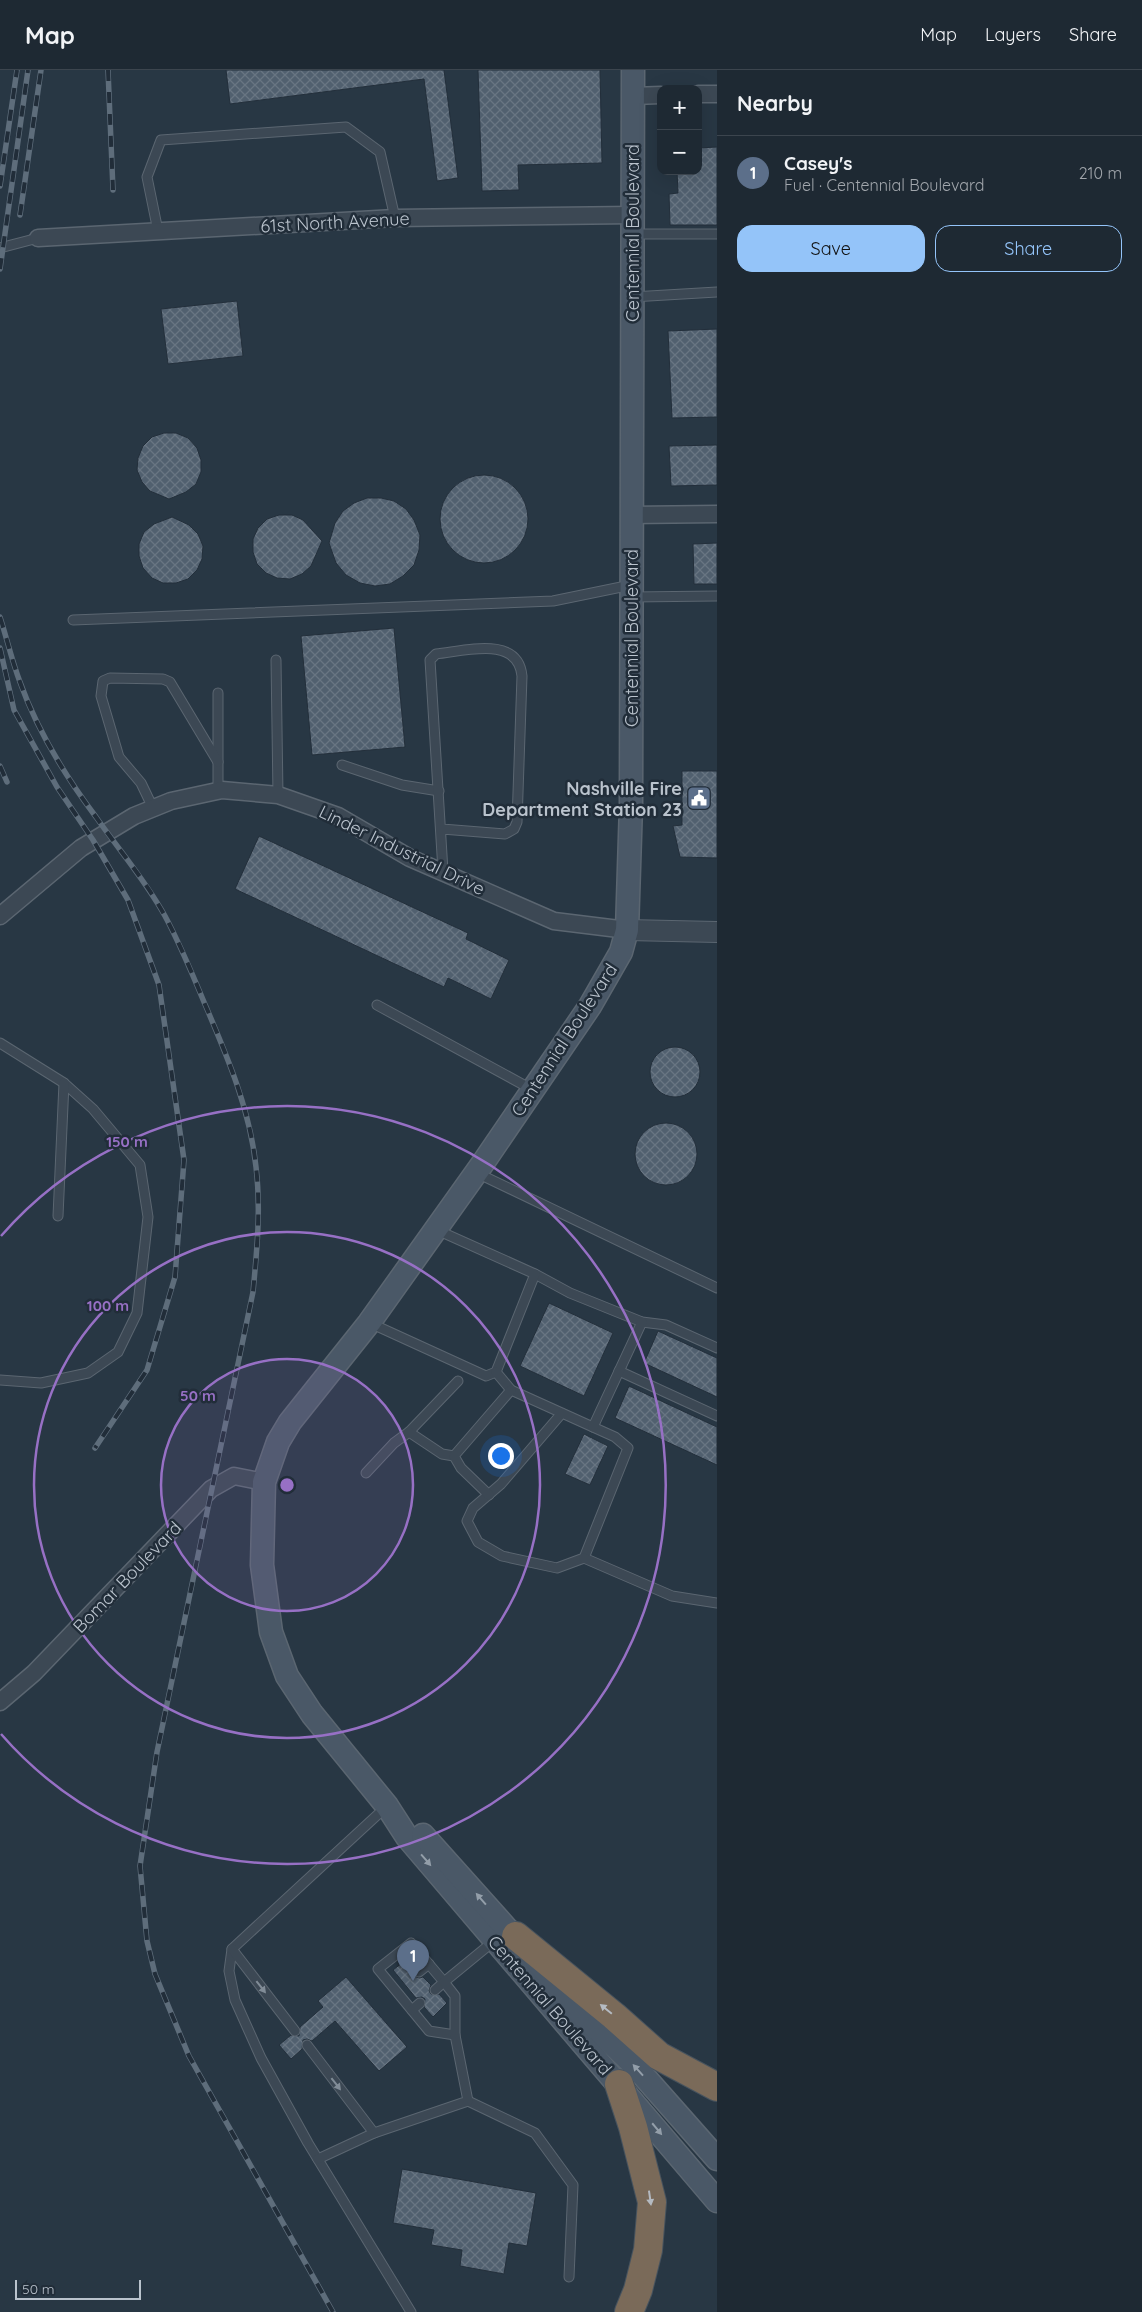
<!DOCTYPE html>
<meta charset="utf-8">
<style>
body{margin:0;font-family:Quicksand,sans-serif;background:#2b353f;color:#f1f3f6}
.controls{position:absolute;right:15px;top:15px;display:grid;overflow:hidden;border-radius:10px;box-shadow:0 5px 20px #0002}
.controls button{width:45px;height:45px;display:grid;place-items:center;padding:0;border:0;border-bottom:1px solid #3c454e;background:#1e2933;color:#f1f3f6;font:25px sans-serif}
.scale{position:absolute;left:15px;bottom:12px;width:126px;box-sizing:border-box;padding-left:5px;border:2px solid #bac3cd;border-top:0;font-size:14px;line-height:18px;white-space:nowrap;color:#bac3cd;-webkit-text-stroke:4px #212d39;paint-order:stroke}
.you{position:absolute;left:500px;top:1385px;width:18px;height:18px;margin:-12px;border:4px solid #fff;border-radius:50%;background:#1a73e8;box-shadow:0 0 0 8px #1a73e833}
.badge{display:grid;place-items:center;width:32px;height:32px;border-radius:50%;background:#94c4f9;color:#fff;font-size:16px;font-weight:700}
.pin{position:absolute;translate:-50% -41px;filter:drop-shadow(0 1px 2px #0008)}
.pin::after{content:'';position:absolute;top:26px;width:18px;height:15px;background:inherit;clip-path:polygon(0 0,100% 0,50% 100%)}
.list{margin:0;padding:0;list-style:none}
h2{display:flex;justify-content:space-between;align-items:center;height:65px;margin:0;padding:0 20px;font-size:21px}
h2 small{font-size:16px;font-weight:400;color:#a1a6ac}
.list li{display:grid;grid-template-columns:32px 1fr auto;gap:15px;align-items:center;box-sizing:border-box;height:75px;padding:0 20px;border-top:1px solid #3c454e}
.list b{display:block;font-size:19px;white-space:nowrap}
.list p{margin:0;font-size:16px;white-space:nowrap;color:#a1a6ac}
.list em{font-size:16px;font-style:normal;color:#a1a6ac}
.actions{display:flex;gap:10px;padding:15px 20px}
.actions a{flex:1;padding:11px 0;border:1px solid #94c4f9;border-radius:15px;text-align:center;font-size:18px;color:#94c4f9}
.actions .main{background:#94c4f9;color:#111}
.map{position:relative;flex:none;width:717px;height:2242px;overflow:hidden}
header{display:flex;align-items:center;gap:30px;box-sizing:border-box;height:70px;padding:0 25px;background:#1e2933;border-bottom:1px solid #3c454e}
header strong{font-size:24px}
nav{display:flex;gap:28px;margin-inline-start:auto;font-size:18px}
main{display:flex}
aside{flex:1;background:#1e2933}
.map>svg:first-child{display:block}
</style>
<header>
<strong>Map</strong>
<nav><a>Map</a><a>Layers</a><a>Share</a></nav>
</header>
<main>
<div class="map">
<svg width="717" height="2242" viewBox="0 0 717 2242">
<defs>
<pattern id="building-cross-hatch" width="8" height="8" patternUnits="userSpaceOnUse" patternTransform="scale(1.25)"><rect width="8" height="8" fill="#51606f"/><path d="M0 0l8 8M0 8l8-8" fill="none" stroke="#687582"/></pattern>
</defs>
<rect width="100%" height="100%" fill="#283744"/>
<g fill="url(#building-cross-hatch)" stroke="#232f3b">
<path d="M226,0h218l14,108 -21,3 -13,-102 -194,25z"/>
<path d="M478,0h122l2,93 -84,2 1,25 -37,1z"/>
<path d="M717,77v78h-47l-1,-31 9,-1 -1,-22h21v-23z"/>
<path d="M237,231l6,55 -75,8 -7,-55z"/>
<path d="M717,259v88l-45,1 -4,-87z"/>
<path d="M164,363h12l12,5 9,10 4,12v12l-5,12 -10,8 -17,7 -19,-8 -8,-9 -5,-12 1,-12 5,-12 9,-9z"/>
<path d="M717,375v40l-46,1 -2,-40z"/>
<circle cx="484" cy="449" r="44"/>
<path d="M367,428h14l13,3 12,8 8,11 6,15 -1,15 -5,15 -11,11 -13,8 -15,2 -15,-3 -14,-8 -10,-12 -7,-20 6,-20 8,-12 11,-8z"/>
<path d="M279,445h13l11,5 19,21 -11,25 -9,8 -12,5 -13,-1 -11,-5 -9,-9 -4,-12v-13l5,-11 9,-9z"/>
<path d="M172,447l17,8 9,9 5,12 -1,13 -5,11 -9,9 -12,4h-13l-11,-5 -9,-10 -4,-12v-12l5,-12 10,-8z"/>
<path d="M717,473v41h-23l-1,-40z"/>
<path d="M394,558l11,119 -93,8 -11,-119z"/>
<path d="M682,701h35v87l-37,-1 -7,-31 9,-1z"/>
<path d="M259,766l209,97 -2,6 43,21 -18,39 -43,-21 -4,9 -209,-98z"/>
<circle cx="675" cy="1002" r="25"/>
<circle cx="666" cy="1084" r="31"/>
<path d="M549,1233l64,30 -29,63 -64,-30z"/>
<path d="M658,1261l59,27v39l-73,-34z"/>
<path d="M629,1316l88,41v38l-102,-47z"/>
<path d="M584,1364l24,12 -18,39 -25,-11z"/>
<path d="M407,1889l8,8 -2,5 1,4 5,2 4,-1 8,8 -2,6 2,3h8l8,9 -14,14 -9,-10 1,-8 -3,-2 -6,1 -23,-28z"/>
<path d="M346,1907l61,70 -28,24 -44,-50 -23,20 -5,-2 -4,1 -1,9 -11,10 -12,-14 12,-10 8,1 1,-9 23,-20 -5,-6z"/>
<path d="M402,2099l134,24 -9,53 -18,-3 -5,31 -44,-8 2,-16 -31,-5 3,-15 -41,-7z"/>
</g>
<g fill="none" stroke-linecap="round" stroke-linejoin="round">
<g stroke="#5b6671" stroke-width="11">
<g id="service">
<path d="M158,161l-11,-54 14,-37 185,-13 34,25 15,66"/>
<path d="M633,164h84"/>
<path d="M0,178l38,-10"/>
<path d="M632,227l85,-5"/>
<path d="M632,527l85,-1"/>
<path d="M73,550l480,-19 78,-16"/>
<path d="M276,590l2,135"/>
<path d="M218,623v97"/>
<path d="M342,695l60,20 37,6"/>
<path d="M153,738l-12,-25 -22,-26 -18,-61 2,-15 7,-3 53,1 7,3 48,80"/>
<path d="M442,759l63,5 9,-5 3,-7 5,-146c-4,-41 -57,-25 -86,-22l-6,6 13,211"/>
<path d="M377,935l156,85"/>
<path d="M0,973l64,40 29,26 47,56 8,52 -11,96 -19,39 -30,21 -47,10 -41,-3"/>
<path d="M477,1103l240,115"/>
<path d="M58,1146l6,-133"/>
<path d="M535,1204l35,19 72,29 24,3 51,23"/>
<path d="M370,1253l116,53 10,-4 39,-98 -98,-44"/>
<path d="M619,1301l98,45"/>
<path d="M496,1302l15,18 104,47 13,11 -44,110 -27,10 -55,-12 -24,-14 -11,-21 6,-13 28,-24 61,-71"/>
<path d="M593,1357l49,-105"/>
<path d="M409,1362l49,-51"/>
<path d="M366,1403l28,-30 15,-11 33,22 12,2"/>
<path d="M489,1425l-28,-27 -7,-12 57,-66"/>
<path d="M584,1488l88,38 45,7"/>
<path d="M387,1736l-155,143 -3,22 6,29 26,58 47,85 103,169"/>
<path d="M232,1879l63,82"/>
<path d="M419,1902l10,-8"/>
<path d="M435,1920l9,-8 -33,-39 -33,26 51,62 26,4"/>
<path d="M412,1940l8,-7"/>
<path d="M307,1975l67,88"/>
<path d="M468,2031l67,32 38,52 -4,92"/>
<path d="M318,2089l56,-26 94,-32 -13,-66v-39l-11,-14 50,-41"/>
</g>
</g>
<g stroke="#5b6671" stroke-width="19">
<g id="minor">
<path d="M698,24h19"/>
<path d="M633,26l28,-1"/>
<path d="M38,168l357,-20 238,-3"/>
<path d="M630,445l87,-1"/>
<path d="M0,846l81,-68 53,-32 37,-15 51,-11 56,5 60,21 72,42 144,63 73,9"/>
<path d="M0,1632l34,-29 177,-184 23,-13 30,6"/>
</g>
</g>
<g stroke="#5b6671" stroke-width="22">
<path id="tertiary" d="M627,860l90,2"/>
</g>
<g stroke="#5b6671" stroke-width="25">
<g id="secondary">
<path d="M633,0l-2,735 -4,125 -6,22 -31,54 -107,157 -114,160 -79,99 -12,20 -14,40 -2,83 9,67 16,44 25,38 75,92 20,31 310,364"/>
<path d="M423,1765l84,94 9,7 65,78 53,51 83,94"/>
</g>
</g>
<g stroke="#47535e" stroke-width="30">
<g id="motorway">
<path d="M516,1866l98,80 45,40 58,31"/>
<path d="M619,2014l14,43 19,75 -4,48 -10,40 -9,22"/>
</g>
</g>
<use href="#service" stroke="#3c4854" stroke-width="9"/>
<use href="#minor" stroke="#3c4854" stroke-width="16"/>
<use href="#tertiary" stroke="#3c4854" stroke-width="20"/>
<use href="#secondary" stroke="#4a5867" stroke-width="22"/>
<use href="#motorway" stroke="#7a6a59" stroke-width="28"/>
<g stroke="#5e6d7b" stroke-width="5.5">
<g id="rail">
<path d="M108,0l5,120"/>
<path d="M0,116l17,-116"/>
<path d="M20,145l21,-145"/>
<path d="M0,199l28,-199"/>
<path d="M0,547c7,22 12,44 20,65 17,48 46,95 76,135 23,33 50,64 69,99 15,28 27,57 39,86 23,54 46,107 52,165 5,42 1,83 -3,125l-96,460 -17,114 7,75 8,33 34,82 144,256"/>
<path d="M0,578l14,62 43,77 36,53 35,60 31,85 25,175 -9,117 -28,93 -52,78"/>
<path d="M0,696l7,16"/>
</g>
</g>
<use href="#rail" stroke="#212d39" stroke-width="4" stroke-dasharray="11" stroke-linecap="butt"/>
</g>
<defs><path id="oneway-solid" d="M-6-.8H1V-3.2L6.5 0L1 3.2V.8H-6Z" transform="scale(1.25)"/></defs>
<g fill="#939ea9">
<use href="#oneway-solid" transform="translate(426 1790) rotate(49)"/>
<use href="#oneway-solid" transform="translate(481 1829) rotate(-131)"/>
<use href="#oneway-solid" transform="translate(638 2000) rotate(-132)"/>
<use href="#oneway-solid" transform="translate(657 2059) rotate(50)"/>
</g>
<g fill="#818c97">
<use href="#oneway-solid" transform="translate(261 1917) rotate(52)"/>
<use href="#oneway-solid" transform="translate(336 2014) rotate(52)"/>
</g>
<g fill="#b4bac1">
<use href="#oneway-solid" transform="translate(606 1939) rotate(-141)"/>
<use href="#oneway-solid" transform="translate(650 2128) rotate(82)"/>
</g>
<circle cx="287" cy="1415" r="126" fill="#9770c5" fill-opacity=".12"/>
<g fill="none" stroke="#9770c5" stroke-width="2.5">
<circle cx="287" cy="1415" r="126"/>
<circle cx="287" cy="1415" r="253"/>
<path d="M1 1166A379 379 0 1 1 1 1664"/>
</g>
<defs>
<g id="civic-square" transform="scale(1.25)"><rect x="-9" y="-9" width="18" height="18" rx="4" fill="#5c6f8a" stroke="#212d39"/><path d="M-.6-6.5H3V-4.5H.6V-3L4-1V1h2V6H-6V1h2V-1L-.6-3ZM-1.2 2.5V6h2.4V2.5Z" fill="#fff"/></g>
</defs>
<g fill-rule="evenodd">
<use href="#civic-square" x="699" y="728"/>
</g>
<g text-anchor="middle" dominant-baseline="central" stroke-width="5" stroke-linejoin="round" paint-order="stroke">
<g font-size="18" fill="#bac3cd" stroke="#212d39">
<text transform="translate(335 152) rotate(-3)">61st North Avenue</text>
<text transform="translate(632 163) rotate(-90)">Centennial Boulevard</text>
<text transform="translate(631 568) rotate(-90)">Centennial Boulevard</text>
<text transform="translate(402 780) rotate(26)">Linder Industrial Drive</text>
<text transform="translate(564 970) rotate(-57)">Centennial Boulevard</text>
<text transform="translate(127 1507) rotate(-46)">Bomar Boulevard</text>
<text transform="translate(550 1935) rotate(49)">Centennial Boulevard</text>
</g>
<g font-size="18" font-weight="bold" fill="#bac3cd" stroke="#212d39" text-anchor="end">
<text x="682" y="718">Nashville Fire<tspan x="682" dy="21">Department Station 23</tspan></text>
</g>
</g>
<circle cx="287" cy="1415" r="8" fill="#9770c5" stroke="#212d39" stroke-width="2.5"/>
<g font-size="15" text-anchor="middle" font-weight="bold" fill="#9770c5" stroke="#212d39" stroke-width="5" stroke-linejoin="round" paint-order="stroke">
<text x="127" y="1077">150 m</text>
<text x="108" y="1241">100 m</text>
<text x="198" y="1331">50 m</text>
</g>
</svg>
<div class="controls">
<button>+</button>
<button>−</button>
</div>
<div class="scale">50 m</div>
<div class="you"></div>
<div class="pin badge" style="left:413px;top:1911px;background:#5c6f8a">1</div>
</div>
<aside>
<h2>Nearby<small></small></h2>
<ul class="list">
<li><span class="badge" style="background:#5c6f8a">1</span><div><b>Casey's</b><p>Fuel · Centennial Boulevard</p></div><em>210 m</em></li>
</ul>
<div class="actions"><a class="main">Save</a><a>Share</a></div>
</aside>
</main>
